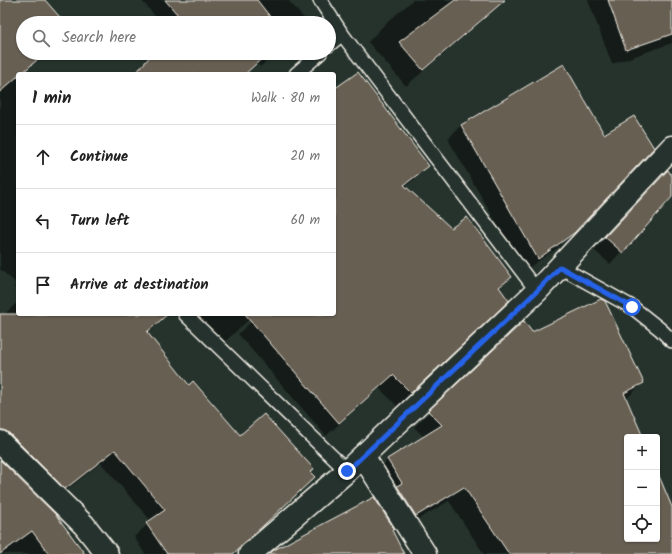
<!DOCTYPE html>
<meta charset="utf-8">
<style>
body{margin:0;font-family:Kalam,sans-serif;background:#f2f2f2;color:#222}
.controls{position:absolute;right:12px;bottom:12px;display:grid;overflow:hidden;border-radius:4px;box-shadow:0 1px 3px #0004}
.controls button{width:36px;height:36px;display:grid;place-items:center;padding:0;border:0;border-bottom:1px solid #e0e0e0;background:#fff;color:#222;font:20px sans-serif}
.stop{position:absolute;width:12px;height:12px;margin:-9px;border:3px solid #2563eb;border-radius:50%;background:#fff}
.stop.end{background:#2563eb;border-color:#fff;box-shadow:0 1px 4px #0008}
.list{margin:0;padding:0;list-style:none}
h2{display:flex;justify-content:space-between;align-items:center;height:52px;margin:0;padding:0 16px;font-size:17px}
h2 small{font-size:13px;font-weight:400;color:#767676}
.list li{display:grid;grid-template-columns:26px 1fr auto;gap:12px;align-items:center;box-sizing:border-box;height:64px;padding:0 16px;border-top:1px solid #e0e0e0}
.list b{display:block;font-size:15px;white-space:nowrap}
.list em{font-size:13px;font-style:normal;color:#767676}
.icon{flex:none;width:22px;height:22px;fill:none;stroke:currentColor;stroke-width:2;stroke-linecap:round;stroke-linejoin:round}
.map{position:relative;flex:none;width:672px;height:554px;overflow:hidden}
.search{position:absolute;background:#fff;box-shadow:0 1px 3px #0004;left:16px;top:16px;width:320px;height:44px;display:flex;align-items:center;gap:10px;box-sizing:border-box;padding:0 14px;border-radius:22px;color:#767676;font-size:15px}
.panel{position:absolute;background:#fff;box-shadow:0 1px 3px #0004;left:16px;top:72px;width:320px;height:244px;border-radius:4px}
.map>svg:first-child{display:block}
</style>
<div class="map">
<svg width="672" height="554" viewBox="0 0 672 554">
<rect width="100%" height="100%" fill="#26332d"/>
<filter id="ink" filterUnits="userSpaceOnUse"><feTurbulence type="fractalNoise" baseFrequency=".025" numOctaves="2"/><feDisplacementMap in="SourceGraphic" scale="8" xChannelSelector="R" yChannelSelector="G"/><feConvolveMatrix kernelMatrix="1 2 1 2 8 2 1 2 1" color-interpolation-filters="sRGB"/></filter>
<g filter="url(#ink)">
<g fill="#0007">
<path d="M0,0h44l20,23h-41v30h22l-24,21h-3v217l-4,-4 3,-3 -17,-15z"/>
<path d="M141,0h147l20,23h-147z"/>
<path d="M413,0h92l-99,86 -38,-44 16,-17z"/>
<path d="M588,0h84v43l-60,21z"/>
<path d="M153,53h123l-16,14 -4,-4 -11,11h-111z"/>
<path d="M334,91l94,75 -13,13 -11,8 47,43 60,47 -12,12 -5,25 -97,92 -18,-18 -53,48 -88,-102 21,-20h75z"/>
<path d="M461,125l112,107 -14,15 -35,24 -76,-132z"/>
<path d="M672,178v17l-62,69 -16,-14 62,-67z"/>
<path d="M18,302v12h151l-22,19 84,221h-86l-11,-17 17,-16 -50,-58 -49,38 -52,-62v-121z"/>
<path d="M187,314h68l-37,34z"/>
<path d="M524,322l8,12 111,49 -17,16 15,38h-14v102h30v-65l15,36v44h-188l-35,-53 -49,29 -27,-56 15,-14 36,-23 -10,-10z"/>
<path d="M0,464l84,90h-84z"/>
</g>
<g fill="#685f52" stroke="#f4f1e8">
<path d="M0,0h45l20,23h-42v30h22l-24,21h-3v2l-18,16z"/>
<path d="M165,0h92l18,23h-92l1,-1z"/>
<path d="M455,0h50l-82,70 -24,-28z"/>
<path d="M608,0h64v34l-46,16z"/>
<path d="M153,53h115l-23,21h-110z"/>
<path d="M564,64l40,70 30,-18 20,32 -80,85 -36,26 -77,-134z"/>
<path d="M358,72l71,94 -25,19 47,43 16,-11 45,60 -13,10 10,14 -98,92 -18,-18 -54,48 -94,-109h89v-225z"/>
<path d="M668,170l4,6v21l-49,56 -18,-16z"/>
<path d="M601,299l4,2 39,82 -20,10 19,44h-16v102h30v-68l15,36v47h-163l-45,-67 -48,29 -19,-30 5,-3 -15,-24 55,-34 -14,-14 96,-90 8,11z"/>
<path d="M0,314h168l-21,18 42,53 4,-4 47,54 24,-21 50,55 -4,3 5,5 -82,77h-66l-21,-31 19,-13 -50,-60 -50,39 -56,-56 -5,-3h-4z"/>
<path d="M0,460l56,55 29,39h-36l-17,-23 -32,23z"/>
<path d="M374,497l20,32 -2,1 12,24h-135l5,-4z"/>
</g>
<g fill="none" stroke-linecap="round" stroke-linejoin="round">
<g stroke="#f4f1e8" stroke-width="16">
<g id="lane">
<path d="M320,0l22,34 195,257"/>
<path d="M329,45l13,-11"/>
<path d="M296,74l24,-21"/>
<path d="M560,267l72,40 29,23 11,11"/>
<path d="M185,314l162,157"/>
</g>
</g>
<g stroke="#f4f1e8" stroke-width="25">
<g id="street">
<path d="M363,456l62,98"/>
<path d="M250,554l97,-83 190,-180 135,-144"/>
</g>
</g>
<g stroke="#f4f1e8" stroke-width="25">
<path id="secondary" d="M0,442l84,83 23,29"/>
</g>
<use href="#lane" stroke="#26332d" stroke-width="13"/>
<use href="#street" stroke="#26332d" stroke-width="22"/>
<use href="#secondary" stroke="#26332d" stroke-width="22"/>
</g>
</g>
<g fill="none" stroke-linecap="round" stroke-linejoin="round" filter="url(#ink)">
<path stroke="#2563eb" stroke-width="5" d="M347,471l190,-180 23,-24 72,40"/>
</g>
</svg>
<div class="controls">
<button>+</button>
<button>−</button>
<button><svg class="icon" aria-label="locate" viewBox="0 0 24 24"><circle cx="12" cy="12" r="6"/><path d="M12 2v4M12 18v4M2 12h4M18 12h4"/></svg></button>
</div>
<div class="stop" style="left:632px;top:307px"></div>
<div class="stop end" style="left:347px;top:471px"></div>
<div class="search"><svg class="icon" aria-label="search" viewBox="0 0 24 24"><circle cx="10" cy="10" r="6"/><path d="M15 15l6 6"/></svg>Search here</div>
<section class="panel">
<h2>1 min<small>Walk · 80 m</small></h2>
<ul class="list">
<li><svg class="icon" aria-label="ahead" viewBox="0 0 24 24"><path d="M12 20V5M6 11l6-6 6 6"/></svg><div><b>Continue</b></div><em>20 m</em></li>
<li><svg class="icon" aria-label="left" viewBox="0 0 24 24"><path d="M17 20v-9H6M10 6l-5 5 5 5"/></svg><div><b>Turn left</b></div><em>60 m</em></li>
<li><svg class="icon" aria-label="arrive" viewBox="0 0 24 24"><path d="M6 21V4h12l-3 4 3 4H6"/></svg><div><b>Arrive at destination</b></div></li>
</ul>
</section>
</div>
